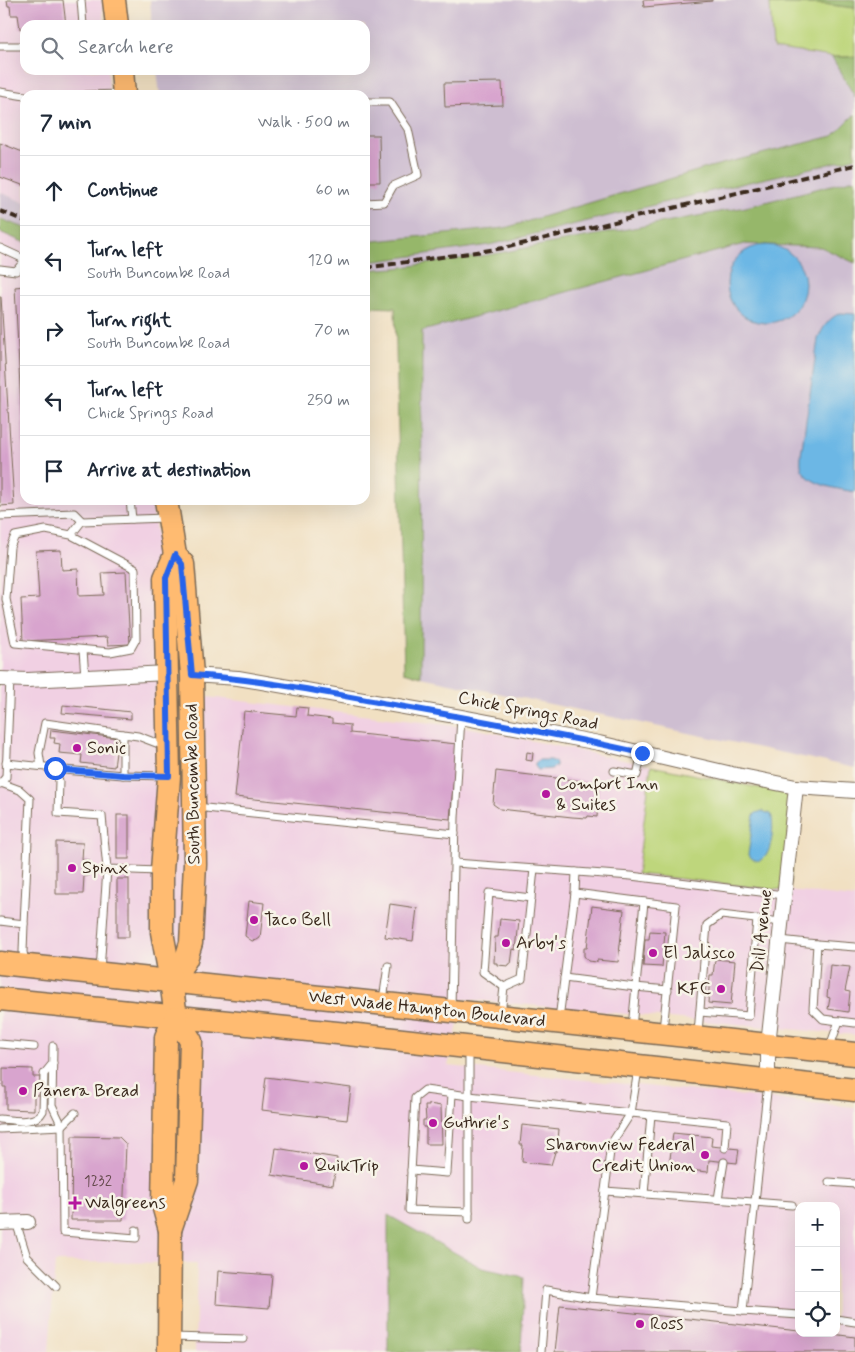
<!DOCTYPE html>
<meta charset="utf-8">
<style>
body{margin:0;font-family:Mynerve,sans-serif;background:#f2f2f3;color:#1f2937}
.controls{position:absolute;right:15px;bottom:15px;display:grid;overflow:hidden;border-radius:10px;box-shadow:0 5px 20px #0002}
.controls button{width:45px;height:45px;display:grid;place-items:center;padding:0;border:0;border-bottom:1px solid #e0e1e3;background:#fff;color:#1f2937;font:25px sans-serif}
.stop{position:absolute;width:15px;height:15px;margin:-11px;border:4px solid #2563eb;border-radius:50%;background:#fff}
.stop.end{background:#2563eb;border-color:#fff;box-shadow:0 1px 5px #0008}
.list{margin:0;padding:0;list-style:none}
h2{display:flex;justify-content:space-between;align-items:center;height:65px;margin:0;padding:0 20px;font-size:21px}
h2 small{font-size:16px;font-weight:400;color:#747a83}
.list li{display:grid;grid-template-columns:32px 1fr auto;gap:15px;align-items:center;box-sizing:border-box;height:70px;padding:0 20px;border-top:1px solid #e0e1e3}
.list b{display:block;font-size:19px;white-space:nowrap}
.list p{margin:0;font-size:16px;white-space:nowrap;color:#747a83}
.list em{font-size:16px;font-style:normal;color:#747a83}
.icon{flex:none;width:28px;height:28px;fill:none;stroke:currentColor;stroke-width:2;stroke-linecap:round;stroke-linejoin:round}
.map{position:relative;flex:none;width:855px;height:1352px;overflow:hidden}
.search{position:absolute;background:#fff;box-shadow:0 5px 20px #0002;left:20px;top:20px;width:350px;height:55px;display:flex;align-items:center;gap:12px;box-sizing:border-box;padding:0 18px;border-radius:15px;color:#747a83;font-size:19px}
.panel{position:absolute;background:#fff;box-shadow:0 5px 20px #0002;left:20px;top:90px;width:350px;height:415px;border-radius:15px}
.map>svg:first-child{display:block}
</style>
<div class="map">
<svg width="855" height="1352" viewBox="0 0 855 1352">
<rect width="100%" height="100%" fill="#f7f3e8"/>
<filter id="ink" filterUnits="userSpaceOnUse"><feTurbulence type="fractalNoise" baseFrequency=".02" numOctaves="2"/><feDisplacementMap in="SourceGraphic" scale="10" xChannelSelector="R" yChannelSelector="G"/><feConvolveMatrix kernelMatrix="1 2 1 2 8 2 1 2 1" color-interpolation-filters="sRGB"/></filter>
<filter id="wash" filterUnits="userSpaceOnUse"><feTurbulence type="fractalNoise" baseFrequency=".0096" numOctaves="4" result="noise"/><feDisplacementMap in="SourceGraphic" scale="20" xChannelSelector="R" yChannelSelector="G"/><feGaussianBlur stdDeviation="1.12" result="paint"/><feColorMatrix in="noise" values="0 0 0 0 0 0 0 0 0 0 0 0 0 0 0 0 0 1.4 0 .05"/><feComposite in="paint" operator="in"/></filter>
<g filter="url(#wash)">
<rect width="100%" height="100%" fill="#f1e0c2"/>
<g fill="#f1d0e3" fill-rule="evenodd">
<path d="M0,0h102l2,25h-79v45h83l1,25h-84v108l-25,-11z"/>
<path d="M0,232l25,11v257h126l6,36 3,160h39l273,32 179,38 -14,108 218,24v137l-391,-36 -16,67 407,41v245h-334l3,-75 -42,-9 -94,-52v136h-193l2,-89 -142,-1 -6,90h-49zM799,1206h37v127h-37z"/>
</g>
<g fill="#cebed1">
<path d="M150,0h620l3,48 59,9 23,40v17l-22,22 -123,31 -205,61 -140,14v-147h-205l-3,-25h208v-45h-213z"/>
<path d="M855,158v21l-109,28 -252,47 -98,14 -31,2v-9h12l112,-16 247,-60z"/>
<path d="M0,192l25,11v25l-25,-10z"/>
<path d="M744,244l77,3 34,16v505l-434,-91v-346z"/>
</g>
<g fill="#bed67b" stroke="#7c804c">
<path d="M770,4h53l32,4v49h-23l-59,-9z"/>
<path d="M651,766l149,30 -11,95 -152,-17z"/>
</g>
<g fill="#96b76b" stroke="#687044">
<path d="M770,0h85v8l-32,-4h-53z"/>
<path d="M832,57h23v40z"/>
<path d="M855,114v44l-119,27 -247,60 -112,16h-12v-19l140,-14 205,-61 123,-31z"/>
<path d="M855,179v84l-34,-16 -77,-3 -322,87 -1,346 -17,-5 -9,-364 -30,-1v-37l31,-2 98,-14 252,-47z"/>
<path d="M0,219l25,9v15l-25,-11z"/>
<path d="M388,1215l94,53 42,9 -3,75h-133z"/>
</g>
<g fill="#6cb7e5" stroke="#547082">
<circle cx="766" cy="284" r="39"/>
<path d="M840,313l15,1v178c-16,-3 -43,-6 -52,-21 -3,-4 -2,-11 -2,-16l17,-116c5,-12 10,-20 22,-26z"/>
<path d="M539,760h12l5,3v3l-5,3 -13,1 -3,-4v-3z"/>
<path d="M762,811l9,3c5,13 -1,63 -23,41l6,-40 2,-2z"/>
</g>
<g id="blocks">
<g fill="#d8a4ce">
<path d="M7,0h56l3,25h-41v4h-5l-2,-14h-7l-1,-9h-2z"/>
<path d="M643,0h69v1l-68,6z"/>
<path d="M502,82l1,23 -58,2 -1,-24z"/>
<path d="M365,135h14l1,47h-15z"/>
<path d="M0,143l25,10v33l-25,-9z"/>
<path d="M25,286v161h-2l-8,-160z"/>
<path d="M0,297h1l13,208 -14,1z"/>
<path d="M61,550l1,20 16,-1 1,27 25,-1 -2,-22 24,-1 4,72 -22,1 -1,-8 -84,4 -2,-42 18,-1 -3,-47z"/>
<path d="M63,705l68,7v7l-69,-6z"/>
<path d="M297,707l11,1 -1,8 25,3v4l18,2v8l107,11 -7,75 -215,-22 9,-86 52,5z"/>
<path d="M51,730l67,8 -4,29 -33,-4 1,-8 -23,-2 1,-9 -6,-1 1,-5h-5z"/>
<path d="M527,752l6,1 -1,8 -6,-1z"/>
<path d="M496,771l103,12 -2,34 -9,-1 -1,2 -15,-1 -72,-8 -7,-5z"/>
<rect x="117" y="815" width="12" height="44"/>
<path d="M56,842l27,1 -1,17h6v16h-4l-1,18h-27z"/>
<rect x="117" y="879" width="12" height="58"/>
<path d="M249,901l15,2 -4,35 -3,2 -5,1 -7,-5z"/>
<path d="M390,904l27,4 -4,33 -28,-4z"/>
<path d="M592,906l32,4 -6,52 -21,-2v2l-9,-1 -4,-5v-8h3z"/>
<path d="M500,919l19,2 -3,29 -3,-1 -2,15h-2v2l-12,-1v-2h-3l1,-26h3z"/>
<path d="M650,931l15,1 -3,35 -19,-1 2,-27h4z"/>
<path d="M715,959l20,2 -4,44 -23,-2 2,-28h3z"/>
<path d="M830,965l20,2 -5,24 5,1 -2,20 -20,-3 2,-11 -3,-1z"/>
<path d="M3,1068l30,1v8h7v18h-6v15l-28,-1v-22h-3z"/>
<path d="M266,1077l85,11 -4,32 -85,-10z"/>
<path d="M429,1104l12,2 1,38h-16v-17h-3v-7h3l-1,-14h4z"/>
<path d="M522,1125l37,4 -2,23h-2l-4,13 -29,-3 1,-17h-3z"/>
<path d="M673,1133l39,4 -1,9 28,3 -2,14 -28,-3 -1,12 -39,-4z"/>
<path d="M72,1136l47,1 7,7 -3,76h-52z"/>
<path d="M276,1148l61,10 -4,27 -61,-10z"/>
<path d="M218,1271l54,4 -3,33 -53,-4z"/>
<path d="M560,1305l239,26v2h25l31,4v15h-300z"/>
</g>
</g>
</g>
<g filter="url(#ink)">
<use href="#blocks" fill-opacity="0" stroke="#7b6a57" stroke-width="1"/>
<g fill="none" stroke-linecap="round" stroke-linejoin="round">
<g stroke="#7b6a57" stroke-width="9">
<g id="lane">
<path d="M81,0l2,25"/>
<path d="M0,46h25"/>
<path d="M0,92l25,4"/>
<path d="M86,95l35,-1"/>
<path d="M365,102h25l18,27 10,46 -25,11 -9,16 -19,1"/>
<path d="M0,248l24,11"/>
<path d="M0,269l16,2 9,-11"/>
<path d="M130,500l2,19"/>
<path d="M0,516l74,-3 8,8"/>
<path d="M71,535l64,34 1,70 -5,9 -21,4 -95,-9 -9,-44 4,-52 5,-11 31,-6 25,5 11,-14 84,-3"/>
<path d="M83,650l2,27"/>
<path d="M165,744h-6l-21,-8 -15,-2v41l44,1"/>
<path d="M6,763l49,5 9,2 59,5"/>
<path d="M41,766l-2,-13 6,-30 78,11"/>
<path d="M55,768l4,13 -1,32 44,3 5,53 51,2"/>
<path d="M614,771l23,4 5,-22"/>
<path d="M1,783l19,7 10,9 -6,125 -1,28 2,11"/>
<path d="M0,784l6,-7 4,-98"/>
<path d="M196,807l259,27"/>
<path d="M455,863l176,13 153,19"/>
<path d="M576,872l-1,21 101,13 -13,124"/>
<path d="M489,893l42,5 -9,81 -18,8 -21,-15z"/>
<path d="M531,898l3,-29"/>
<path d="M0,921l24,3"/>
<path d="M780,940l37,4"/>
<path d="M855,947l-38,-3 -4,65 10,10 32,4"/>
<path d="M100,971l7,-102"/>
<path d="M564,978l71,9 33,3"/>
<path d="M383,1000l5,-34"/>
<path d="M451,1009l4,-191 6,-101"/>
<path d="M700,1012l49,4 8,-97"/>
<path d="M501,1014l3,-27"/>
<path d="M559,1019l16,-126"/>
<path d="M632,1028l12,-126"/>
<path d="M698,1033l9,-108 14,-10 60,7"/>
<path d="M0,1044l34,3"/>
<path d="M53,1046l-1,59 10,21 1,106 73,6v-8"/>
<path d="M829,1049l10,-28"/>
<path d="M469,1051v168"/>
<path d="M638,1070l-7,43 -20,31 -20,154 152,13"/>
<path d="M768,1083l-25,228 56,4"/>
<path d="M0,1119c13,1 36,6 43,-8l1,-37 9,-11"/>
<path d="M0,1129l62,-3 13,-13"/>
<path d="M411,1170l36,3 5,-79"/>
<path d="M829,1182l26,2"/>
<path d="M605,1191l187,14"/>
<path d="M644,1194l7,-79"/>
<path d="M718,1199l6,-37"/>
<path d="M469,1212l-60,-2 6,-112 10,-8 44,6 258,27 -2,25"/>
<path d="M16,1222l11,35 29,29"/>
<path d="M836,1319l19,3"/>
<path d="M172,1337l71,2"/>
<path d="M541,1352l5,-62 45,8"/>
</g>
</g>
<g stroke="#7b6a57" stroke-width="16">
<g id="street">
<path d="M192,675l46,3 223,39 138,26 133,31 64,13 59,4"/>
<path d="M0,679l28,1 139,-7"/>
<path d="M768,1080v-35l28,-258"/>
<path d="M0,1223l28,-1"/>
</g>
</g>
<g stroke="#7b6a57" stroke-width="25">
<g id="primary">
<path d="M114,0l3,25"/>
<path d="M122,70l2,25"/>
<path d="M166,500l9,55 8,9 9,111 3,189 -4,79 -5,16 -15,22"/>
<path d="M0,963l855,91"/>
<path d="M0,999l367,37 488,54"/>
<path d="M170,1230l17,-50 4,-139 -15,-24 -5,-36 -9,-49v-61l7,-95 -4,-198 10,-23"/>
<path d="M169,1352l1,-122 -7,-25 3,-168 10,-20"/>
</g>
</g>
<use href="#lane" stroke="#fff" stroke-width="7"/>
<use href="#street" stroke="#fff" stroke-width="14"/>
<use href="#primary" stroke="#ffbb71" stroke-width="22"/>
<g stroke="#3b2a1e" stroke-width="4" stroke-dasharray="8 4" stroke-linecap="butt">
<path d="M0,211l25,10"/>
<path d="M365,268l139,-20 351,-83"/>
</g>
</g>
</g>
<g fill="none" stroke-linecap="round" stroke-linejoin="round" filter="url(#ink)">
<path stroke="#2563eb" stroke-width="6" d="M55,768l9,2 59,5 46,1 -3,-198 9,-23 7,9 10,111c66,4 131,17 196,29 85,15 170,30 254,49"/>
</g>
<g fill="#b5179e" stroke="#f7f3e8" stroke-width="2">
<circle cx="77" cy="748" r="5"/>
<circle cx="546" cy="794" r="5"/>
<circle cx="72" cy="868" r="5"/>
<circle cx="254" cy="920" r="5"/>
<circle cx="506" cy="943" r="5"/>
<circle cx="653" cy="953" r="5"/>
<circle cx="721" cy="989" r="5"/>
<circle cx="23" cy="1091" r="5"/>
<circle cx="433" cy="1123" r="5"/>
<circle cx="705" cy="1155" r="5"/>
<circle cx="304" cy="1166" r="5"/>
<path d="M72.5 1195.5h5v5h5v5h-5v5h-5v-5h-5v-5h5z"/>
<circle cx="640" cy="1324" r="5"/>
</g>
<g text-anchor="middle" dominant-baseline="central" stroke-width="5" stroke-linejoin="round" paint-order="stroke">
<g font-size="15" fill="#62484a">
<text x="98" y="1182">1232</text>
</g>
<g font-size="18" fill="#3b2a1e" stroke="#f7f3e8">
<text transform="translate(528 711) rotate(11)">Chick Springs Road</text>
<text transform="translate(193 784) rotate(-91)">South Buncombe Road</text>
<text transform="translate(762 931) rotate(-84)">Dill Avenue</text>
<text transform="translate(427 1009) rotate(6)">West Wade Hampton Boulevard</text>
</g>
<g font-size="18" fill="#3b2a1e" stroke="#f7f3e8" text-anchor="start">
<text x="87" y="748">Sonic</text>
<text x="556" y="784">Comfort Inn<tspan x="556" dy="21">&amp; Suites</tspan></text>
<text x="82" y="868">Spinx</text>
<text x="264" y="920">Taco Bell</text>
<text x="516" y="943">Arby's</text>
<text x="663" y="953">El Jalisco</text>
<text x="711" y="989" text-anchor="end">KFC</text>
<text x="33" y="1091">Panera Bread</text>
<text x="443" y="1123">Guthrie's</text>
<text x="695" y="1145" text-anchor="end">Sharonview Federal<tspan x="695" dy="21">Credit Union</tspan></text>
<text x="314" y="1166">QuikTrip</text>
<text x="85" y="1203">Walgreens</text>
<text x="650" y="1324">Ross</text>
</g>
</g>
</svg>
<div class="controls">
<button>+</button>
<button>−</button>
<button><svg class="icon" aria-label="locate" viewBox="0 0 24 24"><circle cx="12" cy="12" r="6"/><path d="M12 2v4M12 18v4M2 12h4M18 12h4"/></svg></button>
</div>
<div class="stop" style="left:55px;top:768px"></div>
<div class="stop end" style="left:642px;top:753px"></div>
<div class="search"><svg class="icon" aria-label="search" viewBox="0 0 24 24"><circle cx="10" cy="10" r="6"/><path d="M15 15l6 6"/></svg>Search here</div>
<section class="panel">
<h2>7 min<small>Walk · 500 m</small></h2>
<ul class="list">
<li><svg class="icon" aria-label="ahead" viewBox="0 0 24 24"><path d="M12 20V5M6 11l6-6 6 6"/></svg><div><b>Continue</b></div><em>60 m</em></li>
<li><svg class="icon" aria-label="left" viewBox="0 0 24 24"><path d="M17 20v-9H6M10 6l-5 5 5 5"/></svg><div><b>Turn left</b><p>South Buncombe Road</p></div><em>120 m</em></li>
<li><svg class="icon" aria-label="right" viewBox="0 0 24 24"><path d="M7 20v-9h11M14 6l5 5-5 5"/></svg><div><b>Turn right</b><p>South Buncombe Road</p></div><em>70 m</em></li>
<li><svg class="icon" aria-label="left" viewBox="0 0 24 24"><path d="M17 20v-9H6M10 6l-5 5 5 5"/></svg><div><b>Turn left</b><p>Chick Springs Road</p></div><em>250 m</em></li>
<li><svg class="icon" aria-label="arrive" viewBox="0 0 24 24"><path d="M6 21V4h12l-3 4 3 4H6"/></svg><div><b>Arrive at destination</b></div></li>
</ul>
</section>
</div>
